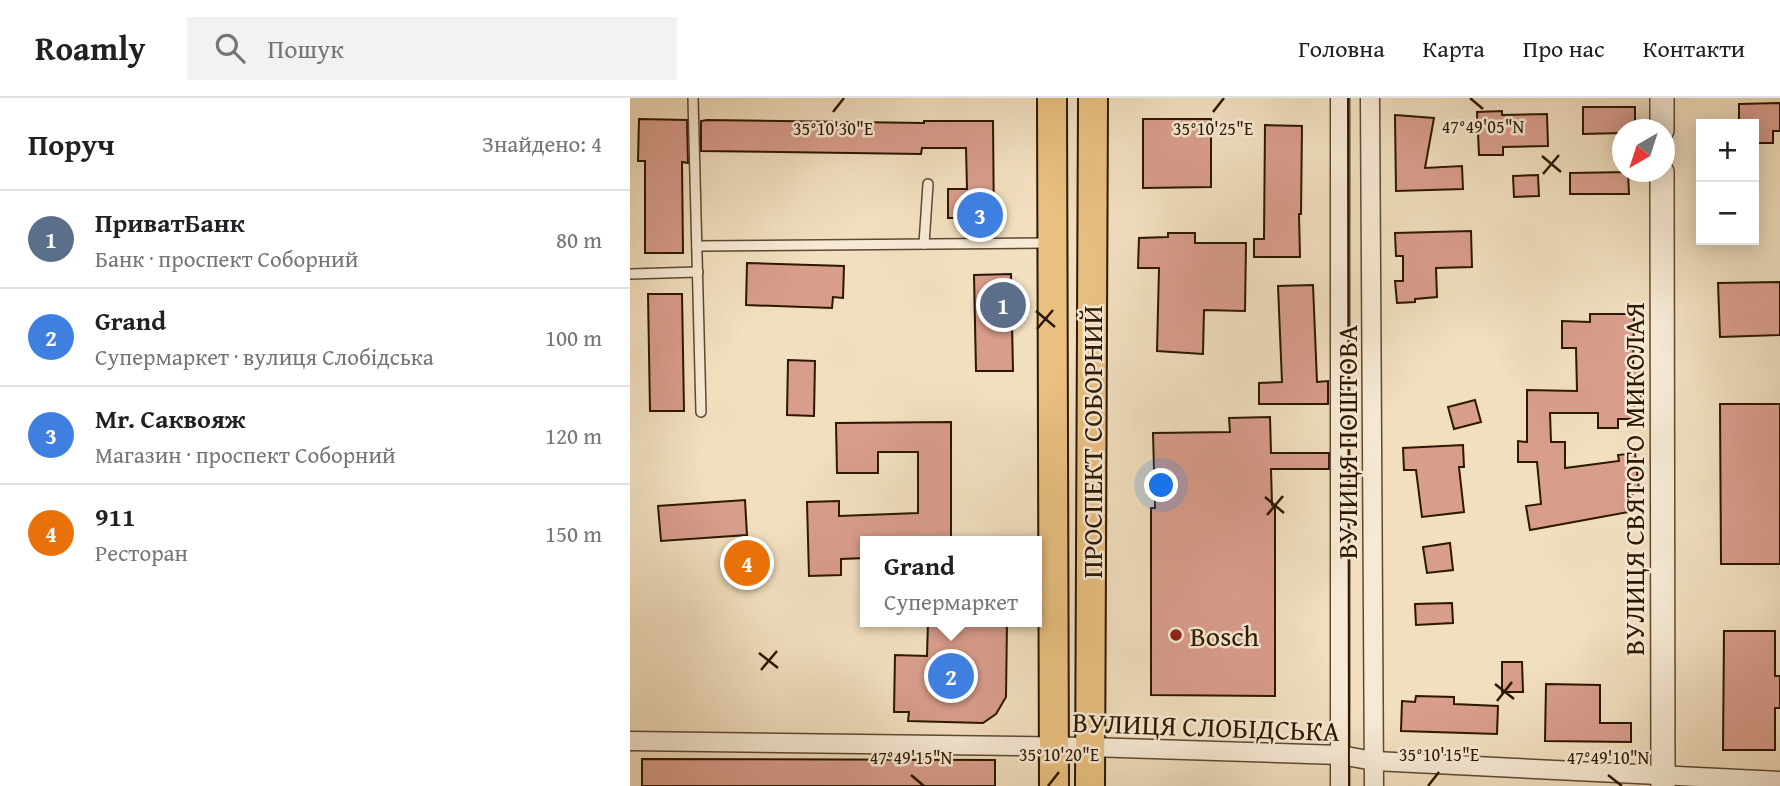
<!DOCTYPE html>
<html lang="uk">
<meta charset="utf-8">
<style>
body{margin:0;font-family:"Gentium Book Plus",serif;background:#f2f2f2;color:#202124}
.controls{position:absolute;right:21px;top:21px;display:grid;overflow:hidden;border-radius:0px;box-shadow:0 4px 18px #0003}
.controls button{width:63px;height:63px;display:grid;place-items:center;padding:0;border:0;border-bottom:2px solid #e0e0e0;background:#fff;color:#202124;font:35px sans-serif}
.compass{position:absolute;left:982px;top:21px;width:63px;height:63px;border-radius:50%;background:#fff;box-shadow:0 4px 18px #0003;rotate:219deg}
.you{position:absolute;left:532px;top:388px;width:24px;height:24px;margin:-18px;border:5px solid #fff;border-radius:50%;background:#1a73e8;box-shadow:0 0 0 10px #1a73e833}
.badge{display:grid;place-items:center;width:46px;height:46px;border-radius:50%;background:#0b8043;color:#fff;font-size:23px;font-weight:700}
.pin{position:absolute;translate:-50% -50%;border:4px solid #fff;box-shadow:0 2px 7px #0006}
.popup{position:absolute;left:230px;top:438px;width:182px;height:91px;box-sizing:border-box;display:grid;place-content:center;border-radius:0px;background:#fff;filter:drop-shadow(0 2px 5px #0005);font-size:23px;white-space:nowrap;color:#757577}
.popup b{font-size:26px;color:#202124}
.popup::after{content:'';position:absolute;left:50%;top:100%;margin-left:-14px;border:14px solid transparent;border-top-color:#fff}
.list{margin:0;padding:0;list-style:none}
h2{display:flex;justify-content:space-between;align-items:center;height:91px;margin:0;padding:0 28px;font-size:30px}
h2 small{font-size:23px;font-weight:400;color:#757577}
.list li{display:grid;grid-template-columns:46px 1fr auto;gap:21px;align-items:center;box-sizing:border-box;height:98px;padding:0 28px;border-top:2px solid #e0e0e0}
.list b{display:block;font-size:26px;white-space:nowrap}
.list p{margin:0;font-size:23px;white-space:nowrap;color:#757577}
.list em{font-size:23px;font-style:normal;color:#757577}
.icon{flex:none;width:38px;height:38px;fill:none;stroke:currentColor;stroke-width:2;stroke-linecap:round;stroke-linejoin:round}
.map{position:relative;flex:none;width:1150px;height:688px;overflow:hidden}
header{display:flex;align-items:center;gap:42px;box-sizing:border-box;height:98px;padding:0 35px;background:#fff;border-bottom:2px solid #e0e0e0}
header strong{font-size:33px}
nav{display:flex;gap:38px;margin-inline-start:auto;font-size:24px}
.search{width:490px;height:63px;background:#f2f2f2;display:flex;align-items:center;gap:18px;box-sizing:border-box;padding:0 24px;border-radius:0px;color:#757577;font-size:26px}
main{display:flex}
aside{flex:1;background:#fff}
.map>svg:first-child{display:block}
</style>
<header>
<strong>Roamly</strong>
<div class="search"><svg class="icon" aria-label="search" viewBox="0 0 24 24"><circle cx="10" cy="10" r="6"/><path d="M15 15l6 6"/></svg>Пошук</div>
<nav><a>Головна</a><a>Карта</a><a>Про нас</a><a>Контакти</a></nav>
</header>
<main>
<aside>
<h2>Поруч<small>Знайдено: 4</small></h2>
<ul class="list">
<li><span class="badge" style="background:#5c6f8a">1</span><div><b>ПриватБанк</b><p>Банк · проспект Соборний</p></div><em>80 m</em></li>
<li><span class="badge" style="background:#3f7fe0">2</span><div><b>Grand</b><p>Супермаркет · вулиця Слобідська</p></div><em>100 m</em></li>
<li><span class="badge" style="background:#3f7fe0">3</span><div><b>Mr. Cаквояж</b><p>Магазин · проспект Соборний</p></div><em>120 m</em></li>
<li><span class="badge" style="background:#e8710a">4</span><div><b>911</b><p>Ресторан</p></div><em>150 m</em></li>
</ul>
</aside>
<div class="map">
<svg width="1150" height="688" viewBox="0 0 1150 688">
<rect width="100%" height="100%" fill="#f2dfbf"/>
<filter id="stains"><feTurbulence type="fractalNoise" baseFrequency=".00286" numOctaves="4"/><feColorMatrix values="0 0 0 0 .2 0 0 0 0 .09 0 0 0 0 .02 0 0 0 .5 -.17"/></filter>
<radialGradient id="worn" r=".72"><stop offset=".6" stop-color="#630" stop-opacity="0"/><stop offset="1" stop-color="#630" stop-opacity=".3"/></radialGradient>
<g fill="#d99d8c" stroke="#2c1700" stroke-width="2">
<path d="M1150,5v28h-7v12h-19v-19h-15v-20z"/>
<path d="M953,9h52v23h-13v3l-39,1z"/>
<path d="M872,13v4l45,-1 1,32 -45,1v8h-24l-2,-43z"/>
<path d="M765,17l39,3 -9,50 37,-2 1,23 -67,2z"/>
<path d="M9,21l48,1 1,43 -6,-1 1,91h-38v-92h-7z"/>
<path d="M513,21h68v68l-68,1z"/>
<path d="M77,22l217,3v-2h69l1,110h-26v-13h-20v-29h19l-1,-41h-44l-1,6 -220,-3v-30z"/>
<path d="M635,27l37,1 -1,88h-2l1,43h-46v-18h10z"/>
<path d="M998,74l1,22h-59v-21z"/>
<path d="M908,77l1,21 -25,1 -1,-21z"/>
<path d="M841,133l1,36 -36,1 1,29 -22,2v3l-18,1 -2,-22h8v-25h-7l-1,-23z"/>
<path d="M538,135h27v10h51l-1,68 -41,-1 -1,44 -46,-3 2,-83h-21l1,-30 29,-1z"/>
<path d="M117,165l97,3 -1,32 -10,-1 -1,11 -86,-3z"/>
<path d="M381,176l2,97h-37l-2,-96z"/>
<path d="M1150,184v53l-60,2 -2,-54z"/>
<path d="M683,187l4,97 11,-1v23h-69v-21l23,-1 -4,-96z"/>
<path d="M18,196h34l2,117h-34z"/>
<path d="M960,216h44l-1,57h8v34h-7v14h-16v9h-20v-15h-48l1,29h14v26l54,-7 -1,-6 17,-2 4,37 -7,1 2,20 -104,19 -4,-24 15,-2 -4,-42h-19v-21l9,1v-52l50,1 -1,-43h-14v-27l28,1z"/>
<path d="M158,262l27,1 -1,55 -27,-1z"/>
<path d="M845,302l6,22 -27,7 -6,-22z"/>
<path d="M1090,306h60v160h-59z"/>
<path d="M640,319l1,36h58v16h-58l1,36h3v191l-124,-1v-187h4l-2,-75 77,-1 -1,-14z"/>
<path d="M321,324v116h-52v3h-34v17l-24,1v16l-32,1 -2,-74 32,-1v15l79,-3v-61h-40v21h-41l-1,-50z"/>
<path d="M833,347l1,22h-5l5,45 -42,5 -6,-47h-12l-1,-22z"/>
<path d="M115,402l2,35 -86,6 -3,-35z"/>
<path d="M820,445l3,27 -26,3 -4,-26z"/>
<path d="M822,505l1,20 -37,2 -1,-21z"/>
<path d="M298,524h79l-1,75 -10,17 -13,9 -75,-2 1,-9h-15l1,-57 32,1z"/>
<path d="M1094,533h51v45h5v32h-5v42h-52z"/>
<path d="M872,564h20l1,30h-21z"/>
<path d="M916,586l54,1v38h31v19l-86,-1z"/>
<path d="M786,598l38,1v7l44,2 -1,28 -96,-3 1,-30 13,1z"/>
<path d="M12,661l353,1v26h-353z"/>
</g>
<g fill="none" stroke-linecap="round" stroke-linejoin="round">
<g stroke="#5e4930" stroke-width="12">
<g id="service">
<path d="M63,0l8,314"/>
<path d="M294,146l4,-60"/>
<path d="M67,148l351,-3"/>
<path d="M0,176l68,-2"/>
</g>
</g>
<g stroke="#5e4930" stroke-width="21">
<g id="minor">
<path d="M710,0v688"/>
<path d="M740,0l4,688"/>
<path d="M0,643l459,6 251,8 34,6 406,20"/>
</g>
</g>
<g stroke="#5e4930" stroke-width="26">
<g id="tertiary">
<path d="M1032,0v32"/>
<path d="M1032,74l1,614"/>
</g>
</g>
<g stroke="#2c1700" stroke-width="32">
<g id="primary">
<path d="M422,0l2,688"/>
<path d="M460,688l3,-688"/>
</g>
</g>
<use href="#service" stroke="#f7ead5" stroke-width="9"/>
<use href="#minor" stroke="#f7ead5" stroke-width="18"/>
<use href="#tertiary" stroke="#f7ead5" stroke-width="23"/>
<use href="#primary" stroke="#e9c080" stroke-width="28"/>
<path stroke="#2c1700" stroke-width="2" d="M718,0l1,688"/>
</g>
<path fill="none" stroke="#2c1700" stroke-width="2.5" d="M840,0l13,11M203,14l11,-14M583,14l11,-14M912,58l19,16M913,76l16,-19M406,213l19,16M407,231l16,-19M635,399l19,16M637,417l16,-19M129,555l19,15M131,572l16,-19M865,586l19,15M867,603l15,-19M281,677l13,11M978,677l14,11M418,688l11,-14M798,688l11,-14"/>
<circle fill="#8f2418" stroke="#f7ead5" stroke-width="2.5" cx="546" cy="537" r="7"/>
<g text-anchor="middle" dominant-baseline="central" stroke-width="5" stroke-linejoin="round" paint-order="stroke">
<g font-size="28" fill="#2c1700" stroke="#f7ead5">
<text transform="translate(461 344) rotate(-90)">ПРОСПЕКТ СОБОРНИЙ</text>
<text transform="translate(716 344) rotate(-90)">ВУЛИЦЯ ПОШТОВА</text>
<text transform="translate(1003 381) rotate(-90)">ВУЛИЦЯ СВЯТОГО МИКОЛАЯ</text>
<text transform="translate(576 628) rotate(2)">ВУЛИЦЯ СЛОБІДСЬКА</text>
</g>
<g font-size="28" fill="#2c1700" stroke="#f7ead5" text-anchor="start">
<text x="560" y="537">Bosch</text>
</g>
</g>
<g font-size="18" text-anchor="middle" fill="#2c1700" stroke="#f7ead5" stroke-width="5" stroke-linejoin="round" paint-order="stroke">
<text x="853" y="35">47°49'05"N</text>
<text x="203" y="37">35°10'30"E</text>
<text x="583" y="37">35°10'25"E</text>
<text x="429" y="663">35°10'20"E</text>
<text x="809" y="663">35°10'15"E</text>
<text x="281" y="666">47°49'15"N</text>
<text x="978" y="666">47°49'10"N</text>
</g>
<rect width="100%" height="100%" filter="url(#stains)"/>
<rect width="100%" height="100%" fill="url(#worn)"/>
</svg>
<div class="controls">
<button>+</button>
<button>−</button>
</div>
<svg class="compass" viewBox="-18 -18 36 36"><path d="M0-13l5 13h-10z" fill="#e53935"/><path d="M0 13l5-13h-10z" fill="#757577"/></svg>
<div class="you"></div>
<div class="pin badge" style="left:373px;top:207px;background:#5c6f8a">1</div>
<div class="pin badge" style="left:321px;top:578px;background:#3f7fe0">2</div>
<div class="popup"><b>Grand</b>Супермаркет</div>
<div class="pin badge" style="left:350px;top:117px;background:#3f7fe0">3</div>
<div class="pin badge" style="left:117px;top:465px;background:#e8710a">4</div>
</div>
</main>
